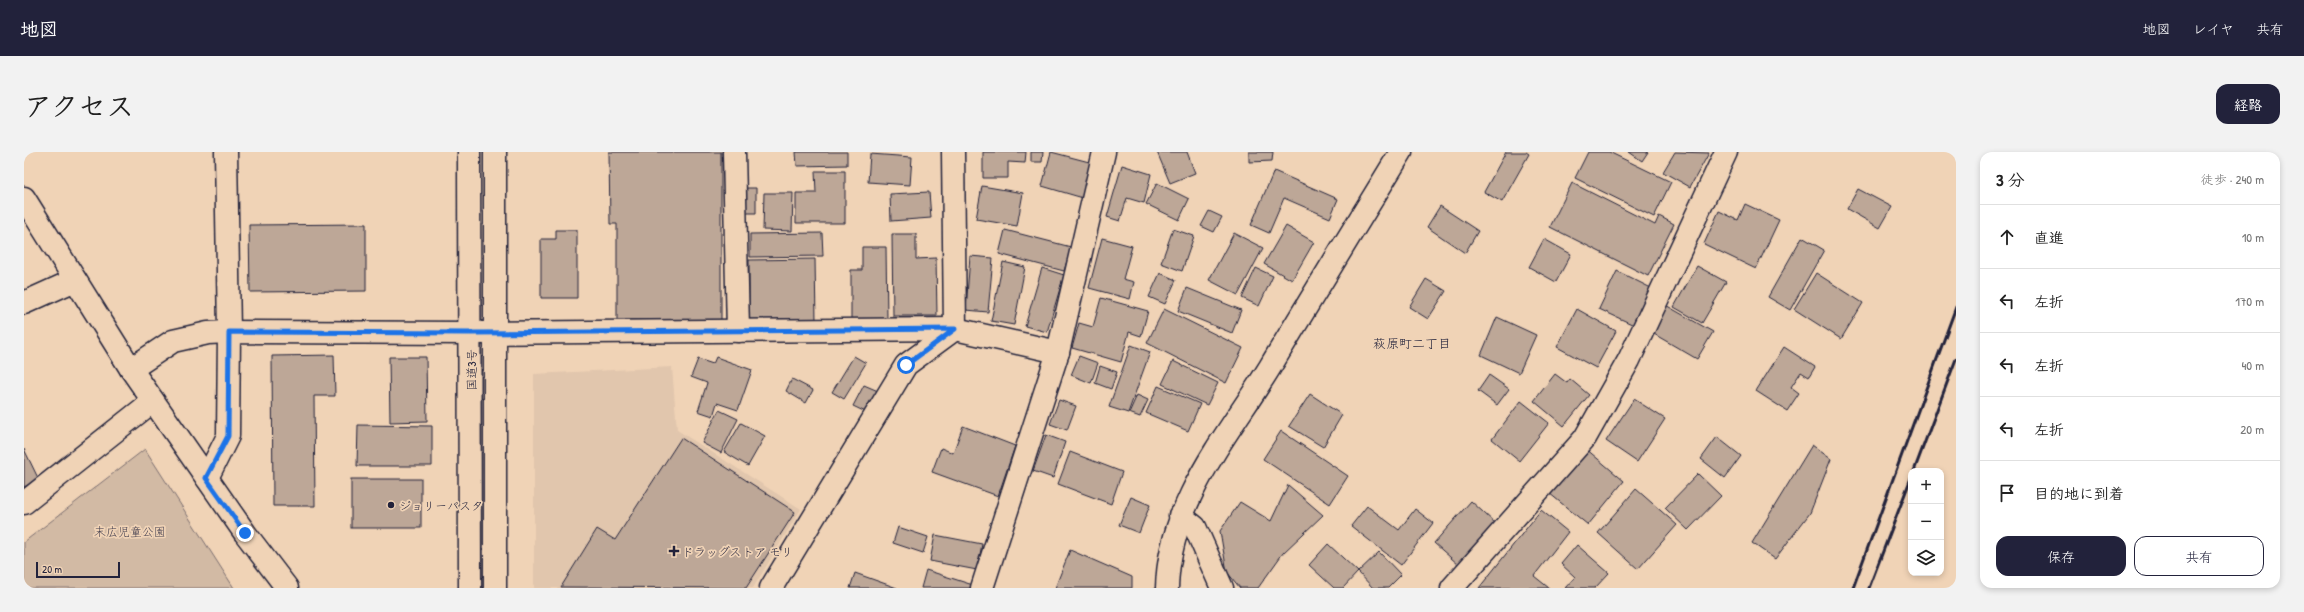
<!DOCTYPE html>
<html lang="ja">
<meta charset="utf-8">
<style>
body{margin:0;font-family:"Patrick Hand","Klee One",sans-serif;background:#f2f2f2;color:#222}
.controls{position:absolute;right:12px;bottom:12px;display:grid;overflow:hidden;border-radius:8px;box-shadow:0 2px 6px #0003}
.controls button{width:36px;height:36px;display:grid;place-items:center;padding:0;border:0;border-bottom:1px solid #e0e0e0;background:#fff;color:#222;font:20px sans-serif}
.scale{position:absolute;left:12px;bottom:10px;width:84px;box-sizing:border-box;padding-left:4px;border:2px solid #22223b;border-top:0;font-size:11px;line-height:14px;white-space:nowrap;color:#22223b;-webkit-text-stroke:3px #f0d3b6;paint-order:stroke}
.stop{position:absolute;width:12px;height:12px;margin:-9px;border:3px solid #1a73e8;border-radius:50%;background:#fff}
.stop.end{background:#1a73e8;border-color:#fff;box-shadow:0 1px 4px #0008}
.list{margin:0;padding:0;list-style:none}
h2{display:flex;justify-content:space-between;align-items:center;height:52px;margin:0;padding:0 16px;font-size:17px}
h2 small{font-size:13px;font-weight:400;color:#767676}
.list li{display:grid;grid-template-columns:26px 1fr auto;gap:12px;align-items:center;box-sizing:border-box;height:64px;padding:0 16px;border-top:1px solid #e0e0e0}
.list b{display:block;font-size:15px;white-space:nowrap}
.list em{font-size:13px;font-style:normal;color:#767676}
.actions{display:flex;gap:8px;padding:12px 16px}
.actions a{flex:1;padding:9px 0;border:1px solid #22223b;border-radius:12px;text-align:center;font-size:14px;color:#22223b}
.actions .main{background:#22223b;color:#fff}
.icon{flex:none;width:22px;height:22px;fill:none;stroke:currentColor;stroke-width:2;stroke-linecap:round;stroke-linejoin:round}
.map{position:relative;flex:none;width:1932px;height:436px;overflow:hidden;border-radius:12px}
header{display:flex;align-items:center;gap:24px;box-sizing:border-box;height:56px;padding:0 20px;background:#22223b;color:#fff}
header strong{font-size:19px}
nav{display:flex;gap:22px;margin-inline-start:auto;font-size:14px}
.intro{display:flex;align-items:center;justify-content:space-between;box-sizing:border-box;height:96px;padding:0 24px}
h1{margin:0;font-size:28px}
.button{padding:10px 18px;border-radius:12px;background:#22223b;color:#fff;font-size:14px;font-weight:700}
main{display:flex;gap:24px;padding:0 24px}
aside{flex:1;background:#fff;border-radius:12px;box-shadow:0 2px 6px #0003}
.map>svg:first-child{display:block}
</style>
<header>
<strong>地図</strong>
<nav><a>地図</a><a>レイヤ</a><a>共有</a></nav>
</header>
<div class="intro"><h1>アクセス</h1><a class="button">経路</a></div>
<main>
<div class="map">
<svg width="1932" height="436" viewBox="0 0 1932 436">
<rect width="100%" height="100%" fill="#f0d3b6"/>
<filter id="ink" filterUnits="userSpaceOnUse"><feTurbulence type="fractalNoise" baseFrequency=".025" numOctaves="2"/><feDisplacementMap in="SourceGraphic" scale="8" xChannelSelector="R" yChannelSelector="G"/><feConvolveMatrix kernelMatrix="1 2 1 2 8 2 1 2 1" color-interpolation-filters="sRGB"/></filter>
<g filter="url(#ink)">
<path fill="#e1c6ad" d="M648,215l5,63 124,79 -48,79h-219v-214z"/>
<path fill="#d2baa4" stroke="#7a6e70" d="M121,297l89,139h-210v-46z"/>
<g fill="#bda797" stroke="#22223b">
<path d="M585,0h112v168h-104v-96h-7z"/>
<path d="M772,0h51v13l-50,1z"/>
<path d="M959,0h43l-1,11 -17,-1v16h-25z"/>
<path d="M1007,0h12l-1,10h-11z"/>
<path d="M1027,0l42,11 -10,35 -41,-12z"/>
<path d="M1133,0h30l8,21 -25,10z"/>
<path d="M1225,0h24l-1,9 -23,1z"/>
<path d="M1482,0h20l3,2 -27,48 -18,-10z"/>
<path d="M1564,0h21l62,30 -17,35 -79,-39z"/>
<path d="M1605,0h19l-6,9z"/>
<path d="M1651,0l34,1 -19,34 -27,-15z"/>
<path d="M846,2l42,3 -2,28 -42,-3z"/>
<path d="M1098,13l29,9 -7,29 -17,-5 -7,23 -13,-4z"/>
<path d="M791,19h30v52h-49v-30h20z"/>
<path d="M1250,19l64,28 -8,19 -46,-20 -15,35 -18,-8z"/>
<path d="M1133,31l32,16 -10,21 -33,-16z"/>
<path d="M1548,31l83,42 4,-9 15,8 -26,52 -98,-49z"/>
<path d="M958,34l41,7 -6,33 -41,-7z"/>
<path d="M720,36h12v25h-11z"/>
<path d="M1834,37l34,18 -12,21 -33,-19z"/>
<path d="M905,40l2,26 -40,3 -1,-27z"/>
<path d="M740,41h29l-1,38 -29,-1z"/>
<path d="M1721,52l34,16 -23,49 -52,-25 15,-33 19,9z"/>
<path d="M1416,54l38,25 -13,22 -38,-26z"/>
<path d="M1185,59l13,6 -8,15 -13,-6z"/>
<path d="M342,72v67l-116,1 -1,-67z"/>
<path d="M1262,74l28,16 -22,38 -28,-16z"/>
<path d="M1149,77l21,7 -12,35 -21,-8z"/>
<path d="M532,78h21v68h-36v-59h15z"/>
<path d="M981,78l66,17 -7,24 -65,-17z"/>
<path d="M798,81l1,23 -73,1v-23z"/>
<path d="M1210,81l29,15 -25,47 -29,-15z"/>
<path d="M868,82h24v25l20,-1 1,58h-44z"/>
<path d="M1778,85l22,13 -34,60 -22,-13z"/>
<path d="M1078,86l30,8 -9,33 11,3 -4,17 -41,-11z"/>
<path d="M1520,87l27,15 -15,28 -27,-15z"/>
<path d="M838,95h24l1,73h-36v-50h11z"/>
<path d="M946,104l23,2 -5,54 -22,-2z"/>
<path d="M791,107l1,63h-67v-62z"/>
<path d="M979,110l22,5 -11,58 -23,-4z"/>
<path d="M1673,114l29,16 -24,41 -28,-16z"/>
<path d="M1018,116l22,7 -17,57 -22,-6z"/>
<path d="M1232,116l17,8 -14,30 -17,-8z"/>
<path d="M1593,119l34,17 -17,37 -35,-16z"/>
<path d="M1136,121l16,7 -11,24 -16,-7z"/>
<path d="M1792,121l47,30 -22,36 -47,-30z"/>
<path d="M1402,127l20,12 -18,28 -19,-12z"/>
<path d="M1163,136l54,22 -9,23 -54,-22z"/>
<path d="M1077,146l47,13 -7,25 -12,-4 -8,30 -49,-14 7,-25 14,4z"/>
<path d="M1638,151l51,29 -16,27 -50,-29z"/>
<path d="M1140,157l79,39 -17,35 -79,-40z"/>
<path d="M1553,157l39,22 -20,37 -39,-21z"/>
<path d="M1473,165l39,18 -17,38 -38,-18z"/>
<path d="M1107,193l19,7 -22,61 -19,-6z"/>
<path d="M1760,195l31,20 -6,10 -8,-5 -10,15 8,6 -12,18 -31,-20z"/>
<path d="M310,203l1,41h-21l1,110h-42l-1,-150z"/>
<path d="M830,204l12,7 -22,36 -12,-7z"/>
<path d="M1055,204l19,7 -7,20 -20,-8z"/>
<path d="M365,205h37l1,64 -37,1z"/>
<path d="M692,205l36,13 -14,40 -21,-7 -4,13 -15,-5 9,-28 -16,-6 7,-18 15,5z"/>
<path d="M1149,209l45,22 -11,22 -45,-21z"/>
<path d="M1076,214l17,6 -6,17 -16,-6z"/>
<path d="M1531,222l12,9 3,-4 19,16 -25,31 -30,-25z"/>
<path d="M1465,223l20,14 -12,16 -19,-14z"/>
<path d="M768,227l21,11 -7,13 -20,-12z"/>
<path d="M840,233l21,9 -11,22 -21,-10z"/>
<path d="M1134,234l42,18 -12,27 -42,-18z"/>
<path d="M1286,242l32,21 -19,32 -34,-21z"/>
<path d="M1113,243l11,5 -8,17 -11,-4z"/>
<path d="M1610,247l31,20 -28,43 -31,-21z"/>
<path d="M1035,248l17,6 -9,24 -17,-6z"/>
<path d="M1497,249l28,22 -30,38 -27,-22z"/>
<path d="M695,258l19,9 -17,34 -19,-10z"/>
<path d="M717,271l24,13 -17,30 -24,-14z"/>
<path d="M334,273l74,1v40h-75z"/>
<path d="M939,274l52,20 -17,50 -66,-24 9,-24 12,5z"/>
<path d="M1257,279l67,45 -18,28 -67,-45z"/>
<path d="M1022,283l19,7 -12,36 -20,-7z"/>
<path d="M1693,285l24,19 -16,22 -24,-19z"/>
<path d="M657,286l114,74 -49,76 -185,-1 36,-58 18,11z"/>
<path d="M1788,293l19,14 -21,54 -35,46 -23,-16z"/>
<path d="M1561,296l39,33 -36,44 -39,-32z"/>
<path d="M0,297l15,31 -15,7z"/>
<path d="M1046,300l52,20 -11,32 -53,-20z"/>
<path d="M1674,322l23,22 -33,34 -23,-22z"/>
<rect x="327" y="327" width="70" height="49"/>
<path d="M1264,333l35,30 -40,38 -25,35h-18l-13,-16 -7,-41 20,-29 31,19z"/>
<path d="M1612,337l41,36 -39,44 -40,-36z"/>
<path d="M1107,345l19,8 -11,28 -20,-8z"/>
<path d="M1447,349l25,23 -37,41 -25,-22z"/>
<path d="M1343,354l32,24 16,-21 18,14 -32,42 -50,-39z"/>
<path d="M1517,358l27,22 -34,44 15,12h-70z"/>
<path d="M874,375l30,10 -5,16 -30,-10z"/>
<path d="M911,383l47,9 -5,26 -47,-9z"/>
<path d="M1304,392l30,28 -15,16h-9l-25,-23z"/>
<path d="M1553,393l32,28 -14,15h-30l10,-11 -14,-13z"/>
<path d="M1046,398l62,27v11h-77z"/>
<path d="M1355,400l22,23 -13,13h-15l-15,-16z"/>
<path d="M902,418l50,16v2h-55z"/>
<path d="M831,421l42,15h-47z"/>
</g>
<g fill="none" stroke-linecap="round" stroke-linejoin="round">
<g stroke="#22223b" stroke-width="25">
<g id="minor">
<path d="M710,0l4,179"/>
<path d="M929,0l2,177"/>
<path d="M0,151l51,-23"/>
<path d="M107,217l42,-28 35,-8 21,-1 242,1 484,-4 103,23"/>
<path d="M183,326l21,-42 1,-104 -3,-180"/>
<path d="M0,351l129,-102"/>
<path d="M1156,363l15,12 27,61"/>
<path d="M747,436l135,-223 49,-36"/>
<path d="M958,436l76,-236 46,-200"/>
<path d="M1428,436l133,-150 44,-78 97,-208"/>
</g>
</g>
<g stroke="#22223b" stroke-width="25">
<g id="tertiary">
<path d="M0,46l107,171 114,164 42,55"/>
<path d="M1143,436c2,-86 60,-151 103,-221 43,-72 87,-143 131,-215"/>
</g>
</g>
<g stroke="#22223b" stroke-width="25">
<g id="trunk">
<path d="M445,0l1,436"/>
<path d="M471,0v436"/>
</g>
</g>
<use href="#minor" stroke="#f0d3b6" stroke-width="22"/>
<use href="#tertiary" stroke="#f0d3b6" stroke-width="22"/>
<use href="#trunk" stroke="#f0d3b6" stroke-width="22"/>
<g stroke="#22223b" stroke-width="3">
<path d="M1890,319l42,-112"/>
<path d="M1829,436l103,-281"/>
<path d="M1845,436l42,-110"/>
</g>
</g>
</g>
<g fill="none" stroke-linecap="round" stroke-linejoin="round" filter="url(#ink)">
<path stroke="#1a73e8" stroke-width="5" d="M221,381l-39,-55 22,-42 1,-104 242,1 484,-4 -49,36"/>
</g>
<g fill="#22223b" stroke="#f0d3b6" stroke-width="1.5">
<circle cx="367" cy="353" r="4"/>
<path d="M648 393h4v4h4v4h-4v4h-4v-4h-4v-4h4z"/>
</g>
<g text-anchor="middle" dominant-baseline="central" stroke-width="3.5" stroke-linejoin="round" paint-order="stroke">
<g font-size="12" fill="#22223b" stroke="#f0d3b6">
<text transform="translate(447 218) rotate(-90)">国道3号</text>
</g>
<g font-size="12" fill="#22223b" stroke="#f0d3b6" text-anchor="start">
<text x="375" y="353">ジョリーパスタ</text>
<text x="658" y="399">ドラッグストア モリ</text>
</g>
<g font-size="12" fill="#454050" stroke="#f0d3b6">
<text x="106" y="379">末広児童公園</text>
</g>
<g font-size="13" fill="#22223b" stroke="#f0d3b6">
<text x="1388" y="191">萩原町二丁目</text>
</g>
</g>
</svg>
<div class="controls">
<button>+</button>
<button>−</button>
<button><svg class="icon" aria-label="layers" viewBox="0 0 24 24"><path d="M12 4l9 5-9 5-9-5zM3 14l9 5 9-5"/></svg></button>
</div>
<div class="scale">20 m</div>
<div class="stop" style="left:882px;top:213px"></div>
<div class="stop end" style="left:221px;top:381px"></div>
</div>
<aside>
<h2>3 分<small>徒歩 · 240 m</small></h2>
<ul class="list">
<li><svg class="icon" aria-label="ahead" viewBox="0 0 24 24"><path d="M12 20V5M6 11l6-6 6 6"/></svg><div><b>直進</b></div><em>10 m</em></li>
<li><svg class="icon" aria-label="left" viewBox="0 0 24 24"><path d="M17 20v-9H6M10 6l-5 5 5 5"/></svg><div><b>左折</b></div><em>170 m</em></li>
<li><svg class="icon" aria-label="left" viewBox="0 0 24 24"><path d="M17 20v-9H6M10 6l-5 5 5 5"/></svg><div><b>左折</b></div><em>40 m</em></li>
<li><svg class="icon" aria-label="left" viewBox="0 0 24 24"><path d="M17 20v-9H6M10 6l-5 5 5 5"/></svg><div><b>左折</b></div><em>20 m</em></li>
<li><svg class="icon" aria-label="arrive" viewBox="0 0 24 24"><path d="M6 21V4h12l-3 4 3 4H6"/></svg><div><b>目的地に到着</b></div></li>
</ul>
<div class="actions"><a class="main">保存</a><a>共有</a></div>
</aside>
</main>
